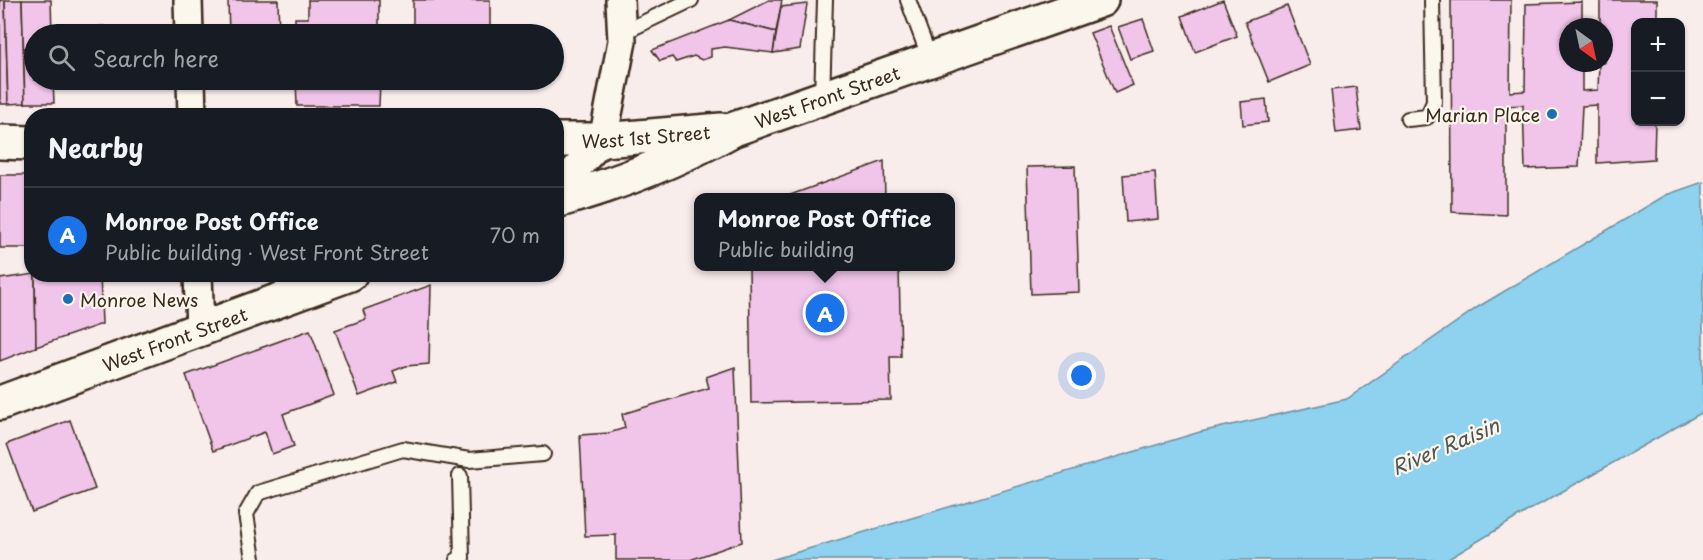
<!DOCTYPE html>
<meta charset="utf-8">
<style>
body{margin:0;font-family:"Playpen Sans",sans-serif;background:#20242c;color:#f1f3f6}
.controls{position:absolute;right:18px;top:18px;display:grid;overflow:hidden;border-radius:12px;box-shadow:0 2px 4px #0004}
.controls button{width:54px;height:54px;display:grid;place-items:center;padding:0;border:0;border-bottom:2px solid #363941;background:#171b24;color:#f1f3f6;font:30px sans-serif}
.compass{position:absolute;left:1559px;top:18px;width:54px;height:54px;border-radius:50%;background:#171b24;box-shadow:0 2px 4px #0004;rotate:147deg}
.you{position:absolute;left:1082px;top:376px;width:21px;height:21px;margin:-15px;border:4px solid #fff;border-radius:50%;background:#1a73e8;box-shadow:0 0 0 9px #1a73e833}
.badge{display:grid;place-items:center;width:39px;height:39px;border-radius:50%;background:#1a73e8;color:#fff;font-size:20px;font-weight:700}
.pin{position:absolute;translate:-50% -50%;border:3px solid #fff;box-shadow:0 2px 6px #0006}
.popup{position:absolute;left:694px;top:193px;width:261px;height:78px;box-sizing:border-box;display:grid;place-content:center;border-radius:12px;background:#171b24;filter:drop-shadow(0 2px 4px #0005);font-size:20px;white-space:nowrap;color:#9ea1a6}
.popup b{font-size:22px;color:#f1f3f6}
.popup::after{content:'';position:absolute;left:50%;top:100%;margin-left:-12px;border:12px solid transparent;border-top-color:#171b24}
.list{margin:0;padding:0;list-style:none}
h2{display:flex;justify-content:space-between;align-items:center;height:78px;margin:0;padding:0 24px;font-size:26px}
h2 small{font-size:20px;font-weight:400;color:#9ea1a6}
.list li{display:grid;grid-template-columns:39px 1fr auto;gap:18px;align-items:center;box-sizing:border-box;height:96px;padding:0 24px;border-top:2px solid #363941}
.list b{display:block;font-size:22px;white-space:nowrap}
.list p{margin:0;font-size:20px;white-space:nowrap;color:#9ea1a6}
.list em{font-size:20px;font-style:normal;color:#9ea1a6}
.icon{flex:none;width:33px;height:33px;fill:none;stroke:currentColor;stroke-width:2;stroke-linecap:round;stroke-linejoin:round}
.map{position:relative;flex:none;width:1703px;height:560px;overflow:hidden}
.search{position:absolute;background:#171b24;box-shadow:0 2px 4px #0004;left:24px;top:24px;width:540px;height:66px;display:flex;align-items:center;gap:15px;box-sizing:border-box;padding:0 21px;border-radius:33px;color:#9ea1a6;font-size:22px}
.panel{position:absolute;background:#171b24;box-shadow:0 2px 4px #0004;left:24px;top:108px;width:540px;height:174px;border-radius:24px}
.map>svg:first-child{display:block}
</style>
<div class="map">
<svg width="1703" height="560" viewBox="0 0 1703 560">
<rect width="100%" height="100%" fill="#f9edec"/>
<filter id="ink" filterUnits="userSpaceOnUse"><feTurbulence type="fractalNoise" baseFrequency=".0167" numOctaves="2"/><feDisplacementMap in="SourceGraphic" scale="12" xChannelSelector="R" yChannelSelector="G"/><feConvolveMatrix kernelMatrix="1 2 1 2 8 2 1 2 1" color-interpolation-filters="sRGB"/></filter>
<g filter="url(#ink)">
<path fill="#8ed2f0" stroke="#6d8f9c" stroke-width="1.5" d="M1703,182v230l-177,100 -79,48h-676l429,-128 147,-33 131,-92 188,-112z"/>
<g fill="#f1c5ea" stroke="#3b2a1e" stroke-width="1.5">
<path d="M0,0h5l3,104h-8z"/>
<path d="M5,0h17l3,103 -17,1z"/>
<path d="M22,0h29l1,34h-18v46h19l1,23h-29z"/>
<path d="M228,0h50l1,34h-50z"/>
<path d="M308,0h71v34h-84v-16h13z"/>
<rect x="413" y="0" width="77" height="34"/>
<path d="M769,0h13l-6,32 -47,-12z"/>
<path d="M1223,0l14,36 -42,16 -13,-36z"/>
<path d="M1451,0h60l-1,92 15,-1 1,-87 56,-2v25h-14v36h14v28l16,-1 1,-27h5v-36h-4v-27h57v22h-21v100h19l-1,37 -57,4v-58l-15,1 -3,61 -54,2 -2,-64 -17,1v109l-54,-3z"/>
<path d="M807,4l-7,45 -27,4 8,-46z"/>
<path d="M1287,6l23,59 -41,17 -24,-60z"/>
<path d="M1143,19l11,32 -24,8 -12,-32z"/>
<path d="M729,20l47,12 -3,21 -48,-6 -14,2v8l-9,3 -8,-4 -18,6 -4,-5 -12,4 -8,-11z"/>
<path d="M104,26l1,8h-39l16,-1v-5z"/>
<path d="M1109,26l24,59 -18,8 -25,-60z"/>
<path d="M68,80h39v4l-39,1z"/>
<path d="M296,80h84l-1,26h-82z"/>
<path d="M1356,87l5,43 -25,3 -5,-43z"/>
<path d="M1266,99l2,23 -25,3 -2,-23z"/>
<path d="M884,161l1,37h-103z"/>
<path d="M1075,166l4,126 -48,2 -4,-127z"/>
<path d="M1155,172l3,47 -32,3 -3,-47z"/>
<rect x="0" y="175" width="32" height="73"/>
<path d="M749,266l150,2 2,89h-11l1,43 -140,3z"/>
<path d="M35,274l1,73 -36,14v-82z"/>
<path d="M35,274h65l2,50 -66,23z"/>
<path d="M431,285l-2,79 -23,2 -13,5 4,11 -38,14 -24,-66 31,-11 -3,-9z"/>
<path d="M310,330l24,65 -51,19 11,32 -22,8 -7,-22 -52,19 -27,-76z"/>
<path d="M735,367l7,175 -52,18h-74v-25l-31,1 -5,-101 29,-2 16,-5 -3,-14 87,-26 -3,-11z"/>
<path d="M70,420l25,69 -63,23 -25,-68z"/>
</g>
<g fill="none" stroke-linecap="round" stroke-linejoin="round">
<g stroke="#3b2a1e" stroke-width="18">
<g id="lane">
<path d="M908,0l22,59"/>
<path d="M622,33l69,-33"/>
<path d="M822,98l3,-98"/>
<path d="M1408,119l19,-2 7,-15 -2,-102"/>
<path d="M253,559l-7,-45 12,-21 145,-44 66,11 74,-6"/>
<path d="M457,560l5,-2 -2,-82"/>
</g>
</g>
<g stroke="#3b2a1e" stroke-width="32">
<g id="street">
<path d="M188,0l1,34"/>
<path d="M191,80l1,36"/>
<path d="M556,190l47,-50 19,-99 -2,-41"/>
<path d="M198,274l2,55"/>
</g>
</g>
<g stroke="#3b2a1e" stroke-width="38">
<g id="secondary">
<path id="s1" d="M556,140h47l118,-10"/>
<path d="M0,142l32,1"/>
<path id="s2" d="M556,201c62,-17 122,-41 178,-72l367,-129"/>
<path id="s3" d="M0,403l350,-129"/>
</g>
</g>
<use href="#lane" stroke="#fbf7ec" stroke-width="14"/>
<use href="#street" stroke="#fbf7ec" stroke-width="27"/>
<use href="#secondary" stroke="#fbf7ec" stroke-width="33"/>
</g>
</g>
<g fill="#1f6fb2" stroke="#fbf7ec" stroke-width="2">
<circle cx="1552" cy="114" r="6"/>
<circle cx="68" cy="299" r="6"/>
</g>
<g text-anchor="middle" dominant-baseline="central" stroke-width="4.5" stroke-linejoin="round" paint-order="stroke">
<g font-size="18" fill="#3b2a1e" stroke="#fbf7ec">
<text stroke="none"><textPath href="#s2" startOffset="291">West Front Street</textPath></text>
<text stroke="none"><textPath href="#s1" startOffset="90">West 1st Street</textPath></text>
<text stroke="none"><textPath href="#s3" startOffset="186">West Front Street</textPath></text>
</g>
<g font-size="18" fill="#3b2a1e" stroke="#fbf7ec" text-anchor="end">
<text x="1540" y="114">Marian Place</text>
<text x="80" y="299" text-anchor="start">Monroe News</text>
</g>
<g font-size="20" font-style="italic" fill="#505452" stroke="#fbf7ec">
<text transform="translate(1445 446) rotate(-23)">River Raisin</text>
</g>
</g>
</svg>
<div class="controls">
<button>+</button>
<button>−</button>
</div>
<svg class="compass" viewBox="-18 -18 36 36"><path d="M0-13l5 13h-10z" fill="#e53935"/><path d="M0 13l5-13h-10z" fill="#9ea1a6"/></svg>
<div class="you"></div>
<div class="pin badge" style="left:825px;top:313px">A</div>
<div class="popup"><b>Monroe Post Office</b>Public building</div>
<div class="search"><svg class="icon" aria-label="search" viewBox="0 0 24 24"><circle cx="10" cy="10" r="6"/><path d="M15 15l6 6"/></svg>Search here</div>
<section class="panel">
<h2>Nearby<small></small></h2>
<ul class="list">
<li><span class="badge">A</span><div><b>Monroe Post Office</b><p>Public building · West Front Street</p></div><em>70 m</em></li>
</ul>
</section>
</div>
